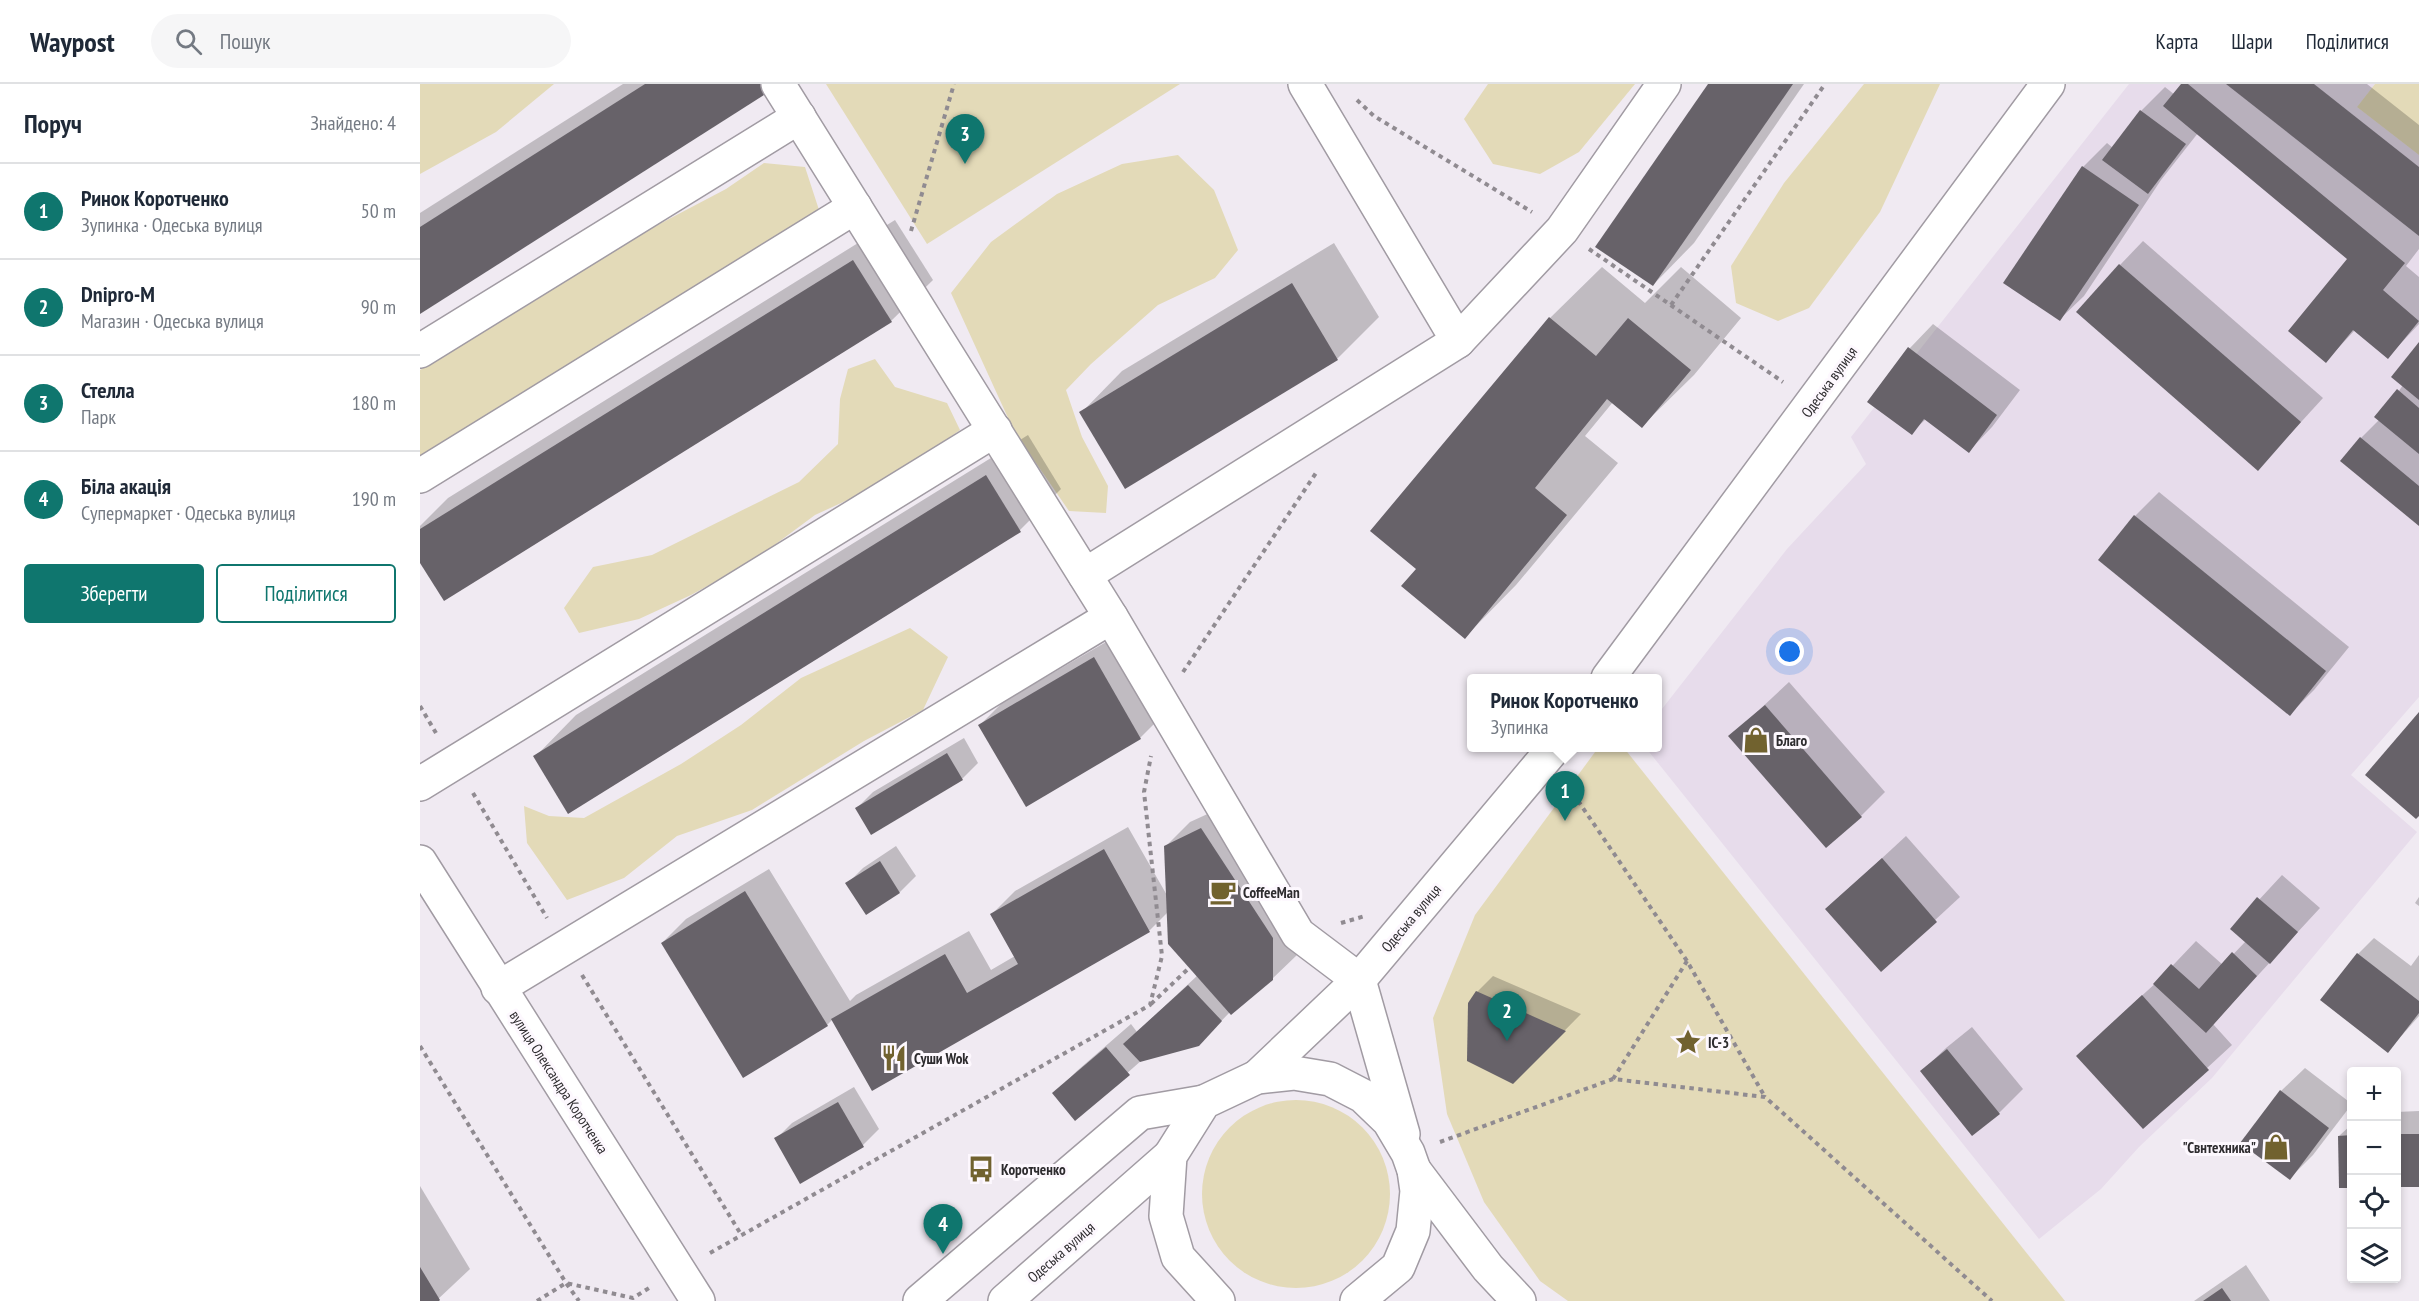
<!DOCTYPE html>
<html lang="uk">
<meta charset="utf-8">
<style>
body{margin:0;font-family:"PT Sans Narrow",sans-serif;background:#f6f6f7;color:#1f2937}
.controls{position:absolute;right:18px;bottom:18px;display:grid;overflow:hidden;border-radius:6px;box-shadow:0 3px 9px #0003}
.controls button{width:54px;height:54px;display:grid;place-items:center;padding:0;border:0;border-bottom:2px solid #e0e1e3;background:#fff;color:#1f2937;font:30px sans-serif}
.you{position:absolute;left:1370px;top:568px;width:21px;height:21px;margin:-15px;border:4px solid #fff;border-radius:50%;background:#1a73e8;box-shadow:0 0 0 9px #1a73e833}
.badge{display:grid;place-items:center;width:39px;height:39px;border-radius:50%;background:#0f766e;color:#fff;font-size:20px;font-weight:700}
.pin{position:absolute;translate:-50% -50px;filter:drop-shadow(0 2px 3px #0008)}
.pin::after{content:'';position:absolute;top:32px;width:21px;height:18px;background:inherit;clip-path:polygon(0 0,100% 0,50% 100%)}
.popup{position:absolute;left:1047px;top:590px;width:195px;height:78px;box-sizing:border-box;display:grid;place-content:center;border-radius:6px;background:#fff;filter:drop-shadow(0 2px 4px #0005);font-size:20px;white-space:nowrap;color:#747a83}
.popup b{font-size:22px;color:#1f2937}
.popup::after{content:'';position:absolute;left:50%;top:100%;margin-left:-12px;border:12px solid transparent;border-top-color:#fff}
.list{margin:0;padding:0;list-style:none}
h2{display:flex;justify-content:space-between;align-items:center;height:78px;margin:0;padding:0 24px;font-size:26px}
h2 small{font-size:20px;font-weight:400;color:#747a83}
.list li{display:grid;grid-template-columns:39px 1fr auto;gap:18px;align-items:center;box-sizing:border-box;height:96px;padding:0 24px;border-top:2px solid #e0e1e3}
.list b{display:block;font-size:22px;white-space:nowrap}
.list p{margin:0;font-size:20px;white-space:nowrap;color:#747a83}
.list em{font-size:20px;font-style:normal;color:#747a83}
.actions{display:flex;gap:12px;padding:18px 24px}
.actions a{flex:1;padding:14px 0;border:2px solid #0f766e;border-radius:6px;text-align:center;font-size:21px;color:#0f766e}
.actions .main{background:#0f766e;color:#fff}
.icon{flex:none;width:33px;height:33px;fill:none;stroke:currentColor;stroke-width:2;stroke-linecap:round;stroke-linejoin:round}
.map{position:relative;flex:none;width:1999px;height:1217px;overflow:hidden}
header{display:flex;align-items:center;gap:36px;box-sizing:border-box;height:84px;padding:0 30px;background:#fff;border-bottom:2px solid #e0e1e3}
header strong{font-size:28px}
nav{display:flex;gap:33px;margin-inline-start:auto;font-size:21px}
.search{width:420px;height:54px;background:#f6f6f7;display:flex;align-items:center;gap:15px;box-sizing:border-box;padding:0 21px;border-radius:33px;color:#747a83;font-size:22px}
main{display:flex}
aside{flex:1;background:#fff}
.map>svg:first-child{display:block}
</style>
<header>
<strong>Waypost</strong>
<div class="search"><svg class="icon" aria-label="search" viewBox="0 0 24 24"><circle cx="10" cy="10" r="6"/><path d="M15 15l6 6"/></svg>Пошук</div>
<nav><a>Карта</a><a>Шари</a><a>Поділитися</a></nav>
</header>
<main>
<aside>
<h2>Поруч<small>Знайдено: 4</small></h2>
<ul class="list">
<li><span class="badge">1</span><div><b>Ринок Коротченко</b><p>Зупинка · Одеська вулиця</p></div><em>50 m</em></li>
<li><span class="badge">2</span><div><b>Dnipro-M</b><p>Магазин · Одеська вулиця</p></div><em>90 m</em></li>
<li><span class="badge">3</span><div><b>Стелла</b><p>Парк</p></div><em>180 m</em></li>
<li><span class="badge">4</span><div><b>Біла акація</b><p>Супермаркет · Одеська вулиця</p></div><em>190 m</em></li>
</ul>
<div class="actions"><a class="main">Зберегти</a><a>Поділитися</a></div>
</aside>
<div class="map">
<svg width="1999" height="1217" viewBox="0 0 1999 1217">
<rect width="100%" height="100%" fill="#f0eaf2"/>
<path fill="#e7dceb" d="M1709,0h246l-18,23 62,48v542l-68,78 66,57 -205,246 -73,69 -38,42 -62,50 -393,-491h12v-34l129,-165 79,-85 -15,-27z"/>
<g fill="#e3dab8">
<path d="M0,0h134l-58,48 -76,42z"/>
<path d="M406,0h354l-253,160z"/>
<path d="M1068,0h147l-56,68 -39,22 -47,-10 -29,-45z"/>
<path d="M1444,0h76l-60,128 -71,96 -31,13 -42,-18 -5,-37 53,-83z"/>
<path d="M1955,0h44v71l-62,-48z"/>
<path d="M758,71l36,35 24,60 -23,28 -57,27 -67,59 -25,26 16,47 26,49 -2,27 -37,-2 -55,-80 -63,-138 40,-51 66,-48 65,-30z"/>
<path d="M344,79l41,4 15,46 -66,48 -105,52 -176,115 -53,28v-86l116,-70 74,-50 116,-61z"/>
<path d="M455,275l20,28 52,16 13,27 -71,51 -74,34 -62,46 -62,34 -52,24 -60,14 -15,-25 29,-41 59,-12 147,-73 39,-38 2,-45 8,-30z"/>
<path d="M490,544l38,29 -25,53 -59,31 -112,69 -75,26 -53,42 -57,22 -40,-57 -3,-37 25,10 35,2 97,-54 60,-39 60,-47z"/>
<path d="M1178,664h26l441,553h-497l-28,-20 -56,-79 -37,-88 -14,-96 42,-103z"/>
<circle cx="876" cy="1110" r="94"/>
</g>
<g fill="#0003">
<path d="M203,0h151l-354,228v-99z"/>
<path d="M1290,0h94l-110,159 -41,42z"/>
<path d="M1763,0h184l52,41v124l-13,17 13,11v47l-31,33 -33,-27 -29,31 23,-102 -151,-126 -37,47 -77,116 -24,23 23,-152 24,-24 6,5 28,-37 24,-24 10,8z"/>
<path d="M475,136l38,60 -42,41 -471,239v-34l28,-28z"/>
<path d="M1723,157l180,157 -65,71 -138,-204z"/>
<path d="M914,159l45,74 -42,42 -211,128 -45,-74 41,-42z"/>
<path d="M1182,183l43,36 36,-36 60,51 -47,57 -52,51 -29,-24 -28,34 33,27 -102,122 -51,52 -47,-68 -46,-38 178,-213z"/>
<path d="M1513,240l87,66 -28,37 -23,24 -43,-32 -15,14 -42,-32 41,-53z"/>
<path d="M1999,260v180l-58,-86 18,-18 24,-35z"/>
<path d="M608,351l33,54 -41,41 -485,227 41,-42z"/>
<path d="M1739,408l190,155 -35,43 -24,24 -155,-198z"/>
<path d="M698,551l46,79 -24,24 -114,67 -46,-80 23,-23z"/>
<path d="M1369,598l96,110 -24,24 -130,-80z"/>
<path d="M544,654l14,25 -16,16 -105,29 16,-16z"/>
<path d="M805,722l71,108 1,41 -25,24 -42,33 -32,33 -56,15 -67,59 -21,-26 24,-23 53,-46 6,8 61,-57 -30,-63 -18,18 -278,159 -39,-70 -6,6 -165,-82 24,-24 83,-50 81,132 6,-6 113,-64 22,39 24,-14 -24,-41 24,-24 113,-64 40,70 -2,-51 24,-24z"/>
<path d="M1486,752l54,61 -79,73 -54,-61z"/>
<path d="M476,762l20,30 -16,16 -53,-8 16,-16z"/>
<path d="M1862,791l38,33 -107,116 19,21 -89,82 -41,-95 56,-51 38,-40 27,24 23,-24 -14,-12z"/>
<path d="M1999,813v9l-4,-3z"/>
<path d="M1954,854l37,28 8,-11v61l-31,35 -66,-51 36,-46z"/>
<path d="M1073,892l88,38 -68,69 -36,-91z"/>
<path d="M1552,943l51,62 -24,24 -26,21 -51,-63 24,-23z"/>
<path d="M1885,984l47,36 -39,51 -23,23 -9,-87z"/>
<path d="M434,1003l25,42 -16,16 -87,-6 16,-16z"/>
<path d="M1999,1027v74l-23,1v-74z"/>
<path d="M1932,1040v62l-13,-50z"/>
<path d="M0,1102l50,83 -34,32h-16z"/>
<path d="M1826,1181l24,36h-76z"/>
</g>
<g fill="#676269">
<path d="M225,0h116l6,9 -347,221v-87z"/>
<path d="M1288,0h85l-140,202 -58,-39z"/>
<path d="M1761,0h7l217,179 -22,27 36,31 -31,38 -35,-29 -27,33 -38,-32 59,-72 -184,-153z"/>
<path d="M1806,0h88l105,83v69z"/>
<path d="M1720,26l46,34 -38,50 -46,-34z"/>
<path d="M1662,82l57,39 -79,116 -57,-38z"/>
<path d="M433,176l39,62 -448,279 -24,-38v-34z"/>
<path d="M1699,180l182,158 -43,49 -182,-159z"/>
<path d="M872,199l46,77 -213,129 -46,-77z"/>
<path d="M1129,233l47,39 32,-38 63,52 -49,58 -35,-29 -8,10 -64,79 32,27 -102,124 -64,-53 15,-17 -46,-38z"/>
<path d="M1999,258v58l-28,-23z"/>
<path d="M1488,263l89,68 -28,38 -45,-34 -12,16 -45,-33z"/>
<path d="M1977,305l22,19v46l-45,-37z"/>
<path d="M1940,353l59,49v40l-79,-65z"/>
<path d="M566,391l35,57 -453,282 -35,-58z"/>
<path d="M1714,431l192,156 -36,45 -192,-156z"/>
<path d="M674,573l47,82 -115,68 -48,-82z"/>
<path d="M1345,621l97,112 -36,31 -98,-112z"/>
<path d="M1999,628v104l-3,3 -51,-44z"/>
<path d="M527,669l16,27 -92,55 -16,-27z"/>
<path d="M781,744l72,110v42l-42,35 -63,-71 -4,-98z"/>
<path d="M684,765l46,83 -278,159 -41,-72 114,-65 22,39 51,-29 -28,-50z"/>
<path d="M1462,774l55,64 -56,50 -56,-63z"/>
<path d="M460,777l20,32 -34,22 -21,-32z"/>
<path d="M325,807l83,135 -85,52 -82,-135z"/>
<path d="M1837,813l41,35 -28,32 -40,-35z"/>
<path d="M1812,868l25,24 -51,57 -53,-49 18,-20 28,25z"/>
<path d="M1937,869l62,48v12l-31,40 -68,-53z"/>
<path d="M768,901l34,36 -23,25 -59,16 -17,-18z"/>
<path d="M1056,907l90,40 -53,53 -46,-23 1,-58z"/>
<path d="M1722,911l67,75 -66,59 -67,-73z"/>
<path d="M686,963l24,28 -55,46 -23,-28z"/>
<path d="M1527,965l53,65 -28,22 -52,-65z"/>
<path d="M1860,1006l49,38 -39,52 -50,-37z"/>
<path d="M418,1018l26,45 -64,37 -26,-46z"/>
<rect x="1976" y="1050" width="23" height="53"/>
<path d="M1932,1051v53h-13l-1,-52z"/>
<path d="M0,1183l20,33 -1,1h-19z"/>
<path d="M1802,1204l9,13h-28z"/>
</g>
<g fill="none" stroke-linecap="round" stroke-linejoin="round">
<g stroke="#a19ba3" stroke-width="36">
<g id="minor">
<path d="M358,0l333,533 187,317 61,46"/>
<path d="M1038,257l104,-111 102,-146"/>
<path d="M0,267l379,-234"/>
<path d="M0,392l435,-269"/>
<path d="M665,491l373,-234 -153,-257"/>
<path d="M0,700l575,-354"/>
<path d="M0,778l278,439"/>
<path d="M78,904l613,-371"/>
<path d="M500,1217l220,-188 64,-11"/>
</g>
</g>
<g stroke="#a19ba3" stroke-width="36">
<g id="major">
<path d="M1188,594l440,-594"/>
<path d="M939,896l44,154"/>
<path d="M837,993l102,-97 195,-232"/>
<path d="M994,1086l74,98 31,33"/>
<path d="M585,1217l165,-145"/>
<path d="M798,1217l-40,-44 -12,-41 4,-60 34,-54 53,-25 37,-4 36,6 33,17 26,25 19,32 6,17 3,21 -4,40 -15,36 -41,34"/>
</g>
</g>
<g stroke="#908b91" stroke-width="4" stroke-dasharray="4.5 4.5" stroke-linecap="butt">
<path d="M937,16l17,16 158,96"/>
<path d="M491,147l43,-147"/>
<path d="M1169,165l194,133"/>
<path d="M1251,221l154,-221"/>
<path d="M763,588l133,-199"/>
<path d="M0,622l16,27"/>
<path d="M1148,702l119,175 78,136"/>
<path d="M53,709l74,125"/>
<path d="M921,839l24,-7"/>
<path d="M162,891l160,261"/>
<path d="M731,920l38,-36"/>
<path d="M0,962l146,237 13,18"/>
<path d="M1193,995l74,-118"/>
<path d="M1020,1058l173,-63 152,18 227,204"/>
<path d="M290,1169l440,-248 12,-49 -18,-164 7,-36"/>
<path d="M117,1217l29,-18 67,15 16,-10"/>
</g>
<use href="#minor" stroke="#fff" stroke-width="33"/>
<use href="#major" stroke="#fff" stroke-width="33"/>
</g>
<defs>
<g id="shop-bare" transform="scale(2.07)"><path d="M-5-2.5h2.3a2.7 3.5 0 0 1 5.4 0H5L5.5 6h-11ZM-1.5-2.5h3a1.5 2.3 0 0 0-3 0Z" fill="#71622f" stroke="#fdf8fe" stroke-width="2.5" paint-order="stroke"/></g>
<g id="cafe-bare" transform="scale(2.07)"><path d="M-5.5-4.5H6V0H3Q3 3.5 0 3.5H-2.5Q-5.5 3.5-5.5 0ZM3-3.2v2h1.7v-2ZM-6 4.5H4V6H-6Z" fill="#71622f" stroke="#fdf8fe" stroke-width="2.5" paint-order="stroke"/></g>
<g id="sight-bare" transform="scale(2.07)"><path d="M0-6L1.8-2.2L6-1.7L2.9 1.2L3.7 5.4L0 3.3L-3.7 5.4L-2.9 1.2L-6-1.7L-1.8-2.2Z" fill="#71622f" stroke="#fdf8fe" stroke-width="2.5" paint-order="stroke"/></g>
<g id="restaurant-bare" transform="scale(2.07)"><path d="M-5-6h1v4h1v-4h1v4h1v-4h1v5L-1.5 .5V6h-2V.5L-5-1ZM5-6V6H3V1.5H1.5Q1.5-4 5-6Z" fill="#71622f" stroke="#fdf8fe" stroke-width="2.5" paint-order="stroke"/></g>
<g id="bus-bare" transform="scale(2.07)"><path d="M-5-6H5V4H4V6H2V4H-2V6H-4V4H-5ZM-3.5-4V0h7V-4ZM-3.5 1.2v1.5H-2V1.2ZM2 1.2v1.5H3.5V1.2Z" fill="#71622f" stroke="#fdf8fe" stroke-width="2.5" paint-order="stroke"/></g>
</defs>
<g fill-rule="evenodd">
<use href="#shop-bare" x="1336" y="656"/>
<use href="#cafe-bare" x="803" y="808"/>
<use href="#sight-bare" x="1268" y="958"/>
<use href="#restaurant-bare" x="474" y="974"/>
<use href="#shop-bare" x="1856" y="1063"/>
<use href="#bus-bare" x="561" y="1085"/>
</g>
<g text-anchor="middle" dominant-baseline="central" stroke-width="6" stroke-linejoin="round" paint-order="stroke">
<g font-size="15" fill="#2e2c2f" stroke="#fdf8fe">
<text transform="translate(1409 298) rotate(-54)">Одеська вулиця</text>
<text transform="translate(991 834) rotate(-50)">Одеська вулиця</text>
<text transform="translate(139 998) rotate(57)">вулиця Олександра Коротченка</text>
<text transform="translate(641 1168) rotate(-41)">Одеська вулиця</text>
</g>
<g font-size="15" font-weight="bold" fill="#2e2c2f" stroke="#fdf8fe" text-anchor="start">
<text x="1356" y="656">Благо</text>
<text x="823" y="808">CoffeeMan</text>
<text x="1288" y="958">ІС-3</text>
<text x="494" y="974">Суши Wok</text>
<text x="1836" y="1063" text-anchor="end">"Свнтехника"</text>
<text x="581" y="1085">Коротченко</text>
</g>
</g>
</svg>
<div class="controls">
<button>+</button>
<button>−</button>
<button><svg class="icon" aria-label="locate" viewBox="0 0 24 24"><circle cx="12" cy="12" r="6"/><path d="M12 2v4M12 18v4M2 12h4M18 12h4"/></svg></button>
<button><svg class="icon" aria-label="layers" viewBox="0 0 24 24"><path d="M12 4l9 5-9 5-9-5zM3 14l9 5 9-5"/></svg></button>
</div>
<div class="you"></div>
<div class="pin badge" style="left:1145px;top:737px">1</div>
<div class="popup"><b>Ринок Коротченко</b>Зупинка</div>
<div class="pin badge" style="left:1087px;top:957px">2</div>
<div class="pin badge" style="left:545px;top:80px">3</div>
<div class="pin badge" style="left:523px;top:1170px">4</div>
</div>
</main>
